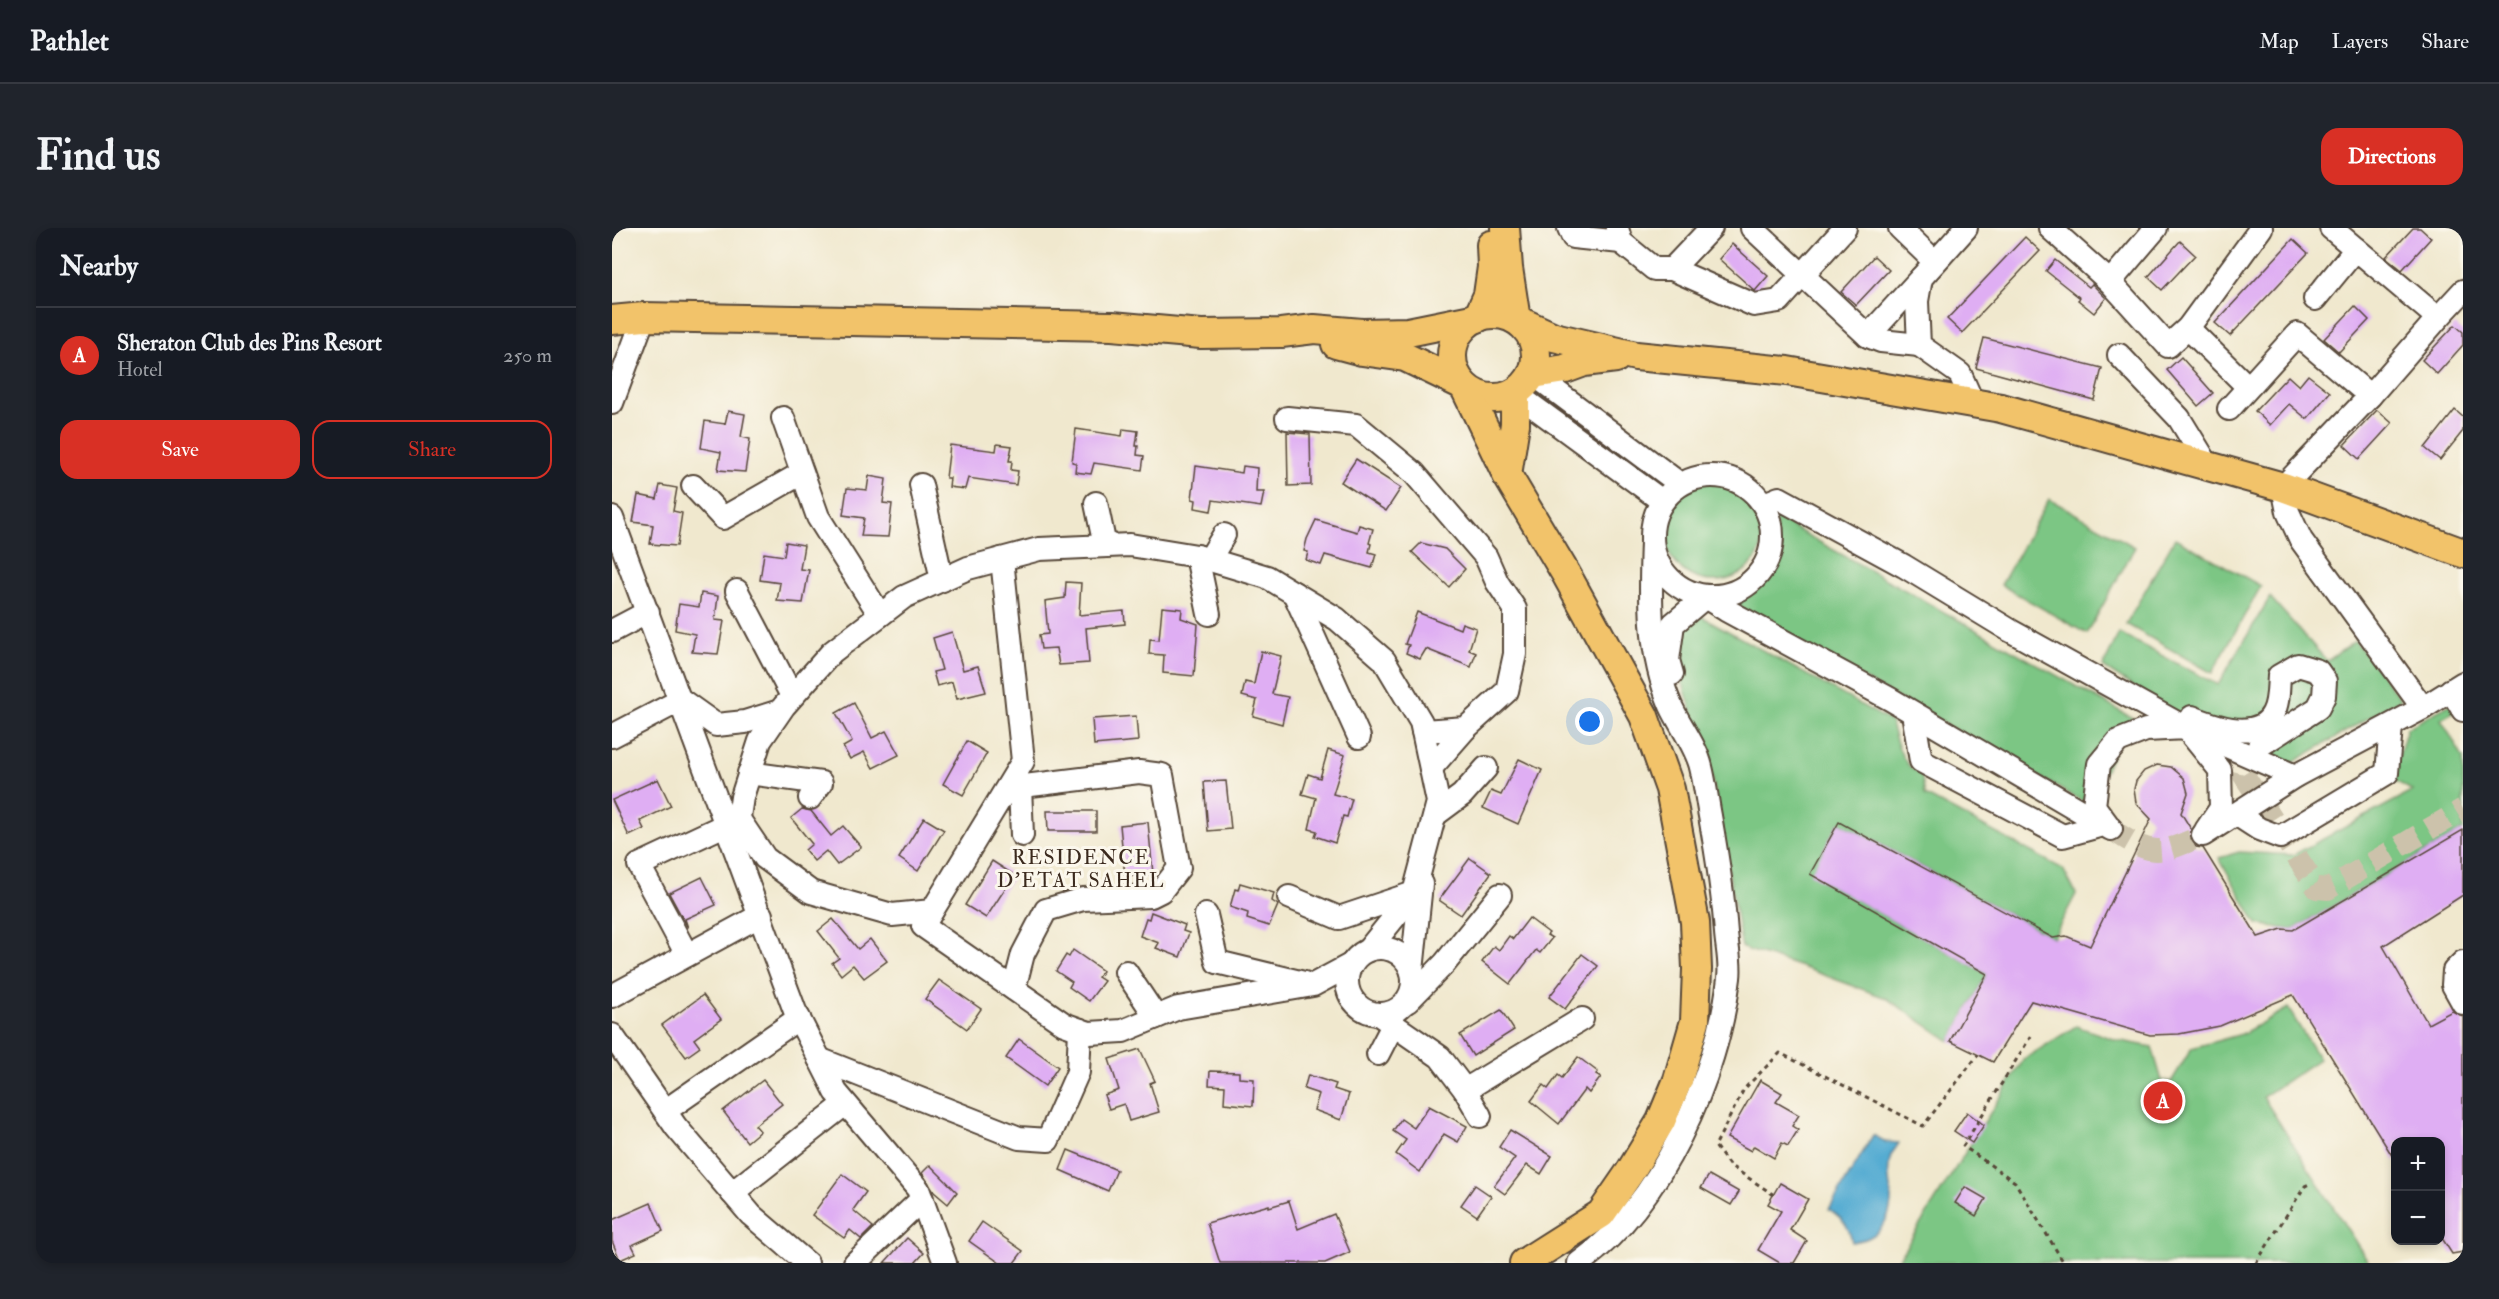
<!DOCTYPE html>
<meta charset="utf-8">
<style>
body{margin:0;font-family:"IM FELL Double Pica",serif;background:#20242c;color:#f1f3f6}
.controls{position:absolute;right:18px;bottom:18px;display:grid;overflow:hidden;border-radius:12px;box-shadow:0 3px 9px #0003}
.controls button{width:54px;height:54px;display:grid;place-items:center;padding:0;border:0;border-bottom:2px solid #363941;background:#171b24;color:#f1f3f6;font:30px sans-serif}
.you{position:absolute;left:978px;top:494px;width:21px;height:21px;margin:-15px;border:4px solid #fff;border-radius:50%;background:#1a73e8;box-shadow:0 0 0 9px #1a73e833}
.badge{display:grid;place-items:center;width:39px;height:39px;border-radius:50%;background:#d93025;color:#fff;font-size:20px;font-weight:700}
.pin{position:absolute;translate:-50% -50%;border:3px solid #fff;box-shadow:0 2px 6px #0006}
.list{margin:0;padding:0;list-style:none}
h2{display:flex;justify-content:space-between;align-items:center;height:78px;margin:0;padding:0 24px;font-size:26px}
h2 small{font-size:20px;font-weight:400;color:#9ea1a6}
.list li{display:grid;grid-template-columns:39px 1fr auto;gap:18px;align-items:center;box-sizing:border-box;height:96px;padding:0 24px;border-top:2px solid #363941}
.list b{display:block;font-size:22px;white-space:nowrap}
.list p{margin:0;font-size:20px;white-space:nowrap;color:#9ea1a6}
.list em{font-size:20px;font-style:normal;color:#9ea1a6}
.actions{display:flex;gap:12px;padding:18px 24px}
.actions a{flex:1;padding:14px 0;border:2px solid #d93025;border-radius:18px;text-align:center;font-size:21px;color:#d93025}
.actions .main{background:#d93025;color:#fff}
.map{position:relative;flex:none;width:1851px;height:1035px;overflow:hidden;border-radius:18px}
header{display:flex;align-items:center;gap:36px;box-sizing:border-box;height:84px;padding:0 30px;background:#171b24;border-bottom:2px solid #363941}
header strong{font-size:28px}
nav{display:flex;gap:33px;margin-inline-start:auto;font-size:21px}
.intro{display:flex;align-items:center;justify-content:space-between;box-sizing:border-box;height:144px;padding:0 36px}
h1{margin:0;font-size:42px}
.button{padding:15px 27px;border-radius:18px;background:#d93025;color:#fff;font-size:21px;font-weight:700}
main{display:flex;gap:36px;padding:0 36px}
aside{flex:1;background:#171b24;border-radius:18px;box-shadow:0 3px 9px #0003}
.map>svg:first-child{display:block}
</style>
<header>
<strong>Pathlet</strong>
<nav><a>Map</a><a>Layers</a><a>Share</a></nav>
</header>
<div class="intro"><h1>Find us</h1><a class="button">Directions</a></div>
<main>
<aside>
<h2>Nearby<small></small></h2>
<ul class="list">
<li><span class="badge">A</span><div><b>Sheraton Club des Pins Resort</b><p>Hotel</p></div><em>250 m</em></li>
</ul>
<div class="actions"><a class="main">Save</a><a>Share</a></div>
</aside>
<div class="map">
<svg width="1851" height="1035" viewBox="0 0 1851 1035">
<rect width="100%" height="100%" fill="#fbf7ec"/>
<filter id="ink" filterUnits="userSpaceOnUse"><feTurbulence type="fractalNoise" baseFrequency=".0167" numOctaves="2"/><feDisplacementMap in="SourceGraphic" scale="12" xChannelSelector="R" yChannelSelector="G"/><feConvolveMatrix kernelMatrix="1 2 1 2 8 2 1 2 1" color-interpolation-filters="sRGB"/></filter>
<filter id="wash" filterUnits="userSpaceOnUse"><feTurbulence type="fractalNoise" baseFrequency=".008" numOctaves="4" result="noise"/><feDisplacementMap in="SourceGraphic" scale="24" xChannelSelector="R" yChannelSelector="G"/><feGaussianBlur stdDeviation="1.35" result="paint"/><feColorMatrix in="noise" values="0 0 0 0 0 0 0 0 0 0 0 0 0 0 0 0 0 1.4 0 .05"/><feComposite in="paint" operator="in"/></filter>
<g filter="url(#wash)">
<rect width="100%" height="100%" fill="#f0e8ce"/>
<g fill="#7cc684" stroke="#5c7851" stroke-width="1.5">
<circle cx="1102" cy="303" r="50"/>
<path d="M1437,271l86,48 -48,87 -86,-49z"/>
<path d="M1163,289l361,203 -10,6 -37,79 -366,-205c27,-3 51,-26 53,-54 1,-10 0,-20 -1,-29z"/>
<path d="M1563,310l86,48 -49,87 -86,-49z"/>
<path d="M1658,369l57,64 28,-20 46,58 -112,66 -112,-50 -74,-48 16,-34 99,52z"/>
<path d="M1089,388l189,105c6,17 11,47 31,52l4,22 138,74 13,25 -23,44 -214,-116 -28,52 176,100 -37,67 -64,-43 -84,-31 -60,-19 -30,-171 -35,-113 1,-19 11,-25z"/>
<path d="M1851,469v9l-22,13 22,39v72l-170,100 -36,-6 -38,-66 20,-6 54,3 120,-64 -21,-12 15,-51z"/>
<path d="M1676,780l31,51 -56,38 106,166h-473l128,-204 52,-33 40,14 36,7 10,34 9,1 21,-34 50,-14z"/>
</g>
<path fill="#55acd2" stroke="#486b78" stroke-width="1.5" d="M1261,907l13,7 13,1c-2,4 -6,8 -8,12 -5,15 -1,28 0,42 1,15 -8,34 -21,40 -5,3 -13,4 -18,5 -3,-17 -9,-23 -23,-33z"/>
<g id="blocks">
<g fill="#dfaef3">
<path d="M1801,0h7l11,10 -29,32 -16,-13z"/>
<path d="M1413,9l15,14 -78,82 -15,-14z"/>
<path d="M1681,11l15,14 -78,83 -15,-13z"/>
<path d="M1568,13l15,14 -33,35 -14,-13z"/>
<path d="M1120,16l36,32 -13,15 -36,-32z"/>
<path d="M1262,28l15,14 -33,35 -15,-13z"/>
<path d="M1443,32l34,27 3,-3 14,14 -12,15 -16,-13 2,-2 -34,-27z"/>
<path d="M1743,78l14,14 -30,32 -15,-13z"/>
<path d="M1843,97l8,7v13l-26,29 -15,-14z"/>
<path d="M1372,110l118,30 -8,32 -118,-32z"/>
<path d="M1569,129l32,36 -15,13 -31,-36z"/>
<path d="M1696,147l22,17 -23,27 -18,-15 -19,21 -15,-14 33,-35 11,10z"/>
<path d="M1765,182l15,13 -33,36 -15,-14z"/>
<path d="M1843,182l8,7v14l-23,29 -15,-12z"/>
<path d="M116,183l17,3 -4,23 9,2 -5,33 -27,-2 3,-18 -20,-4 4,-27 20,3z"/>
<path d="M464,201l46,7 1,-7 15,2 -2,15h2l-1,9 7,1 -2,14 -48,-7 -3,11 -16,-2 1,-9 -4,-1z"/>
<path d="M675,204l23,2 1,51 -23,1z"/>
<path d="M385,216l15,2 -3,15h3l-1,9 7,1 -2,14 -48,-7 -3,11 -16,-2 1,-9h-4l4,-33 46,6z"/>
<path d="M744,231l45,29 -15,23 -45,-29z"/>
<path d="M584,238l46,7 1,-7 14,2 -1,24h8l-3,15 -48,-7 -2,11 -16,-3 1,-8 -4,-1z"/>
<path d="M257,248l17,3 -3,24 9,1 -4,33 -27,-1 3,-18 -21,-3 4,-27 20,2z"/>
<path d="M48,257l17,3 -4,23 9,2 -5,33 -27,-2 3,-19 -20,-3 5,-27 19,4z"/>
<path d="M704,292l41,12 2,-7 14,4 -4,14 2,1 -2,8 7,2 -4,14 -47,-13 -4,10 -15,-5 2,-8 -4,-1 3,-12z"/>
<path d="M174,314l18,3 -4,24 9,1 -6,33 -26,-2 3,-18 -20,-3 4,-27 20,3z"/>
<path d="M809,315l24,6 20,20 -16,18 -37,-35z"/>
<path d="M454,354l15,1 -2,32 45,-4 1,13 -39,4 3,35 -30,2 -3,-17 -15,1 -2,-14 9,-1 -3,-33 20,-3z"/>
<path d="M89,365l17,3 -3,24 9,1 -6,33 -26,-2 3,-18 -20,-4 4,-26 20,3z"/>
<path d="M550,379l20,2 -1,9 17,6 -4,52 -31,-3 1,-18 -15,-1 1,-15 9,1z"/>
<path d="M805,384l43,17 2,-6 14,5 -7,22 7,3 -5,14 -45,-18 -6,10 -14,-6 3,-8 -4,-1z"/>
<path d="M340,404l11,38 15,-4 8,26 -29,7 -5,-17 -15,4 -4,-14 9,-2 -9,-32z"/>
<path d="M649,423l20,5 -9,38 16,3 -6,27 -29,-8 4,-16 -15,-4 3,-14 9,2z"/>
<path d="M242,475l18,35 14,-7 13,24 -26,13 -9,-16 -14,7 -7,-12 9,-5 -16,-29z"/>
<path d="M524,488l2,25 -44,4 -2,-26z"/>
<path d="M355,513l20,12 -24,42 -20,-11z"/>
<path d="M716,522l17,5 -12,39 19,5 -5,18 -4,-1 -8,27 -20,-7 2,-5 -8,-2 7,-31 -14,-4 6,-20 12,4z"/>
<path d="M907,531l23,11 -24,54 -35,-16 8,-17 10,4z"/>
<path d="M1545,537l14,2 13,11 4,15 -7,20 10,16v13l5,5 7,1 55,89 24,-8 11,1 170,-100v65l-80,51 45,78 24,-13 11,5v236l-11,2 -12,-19v-93h-44v20l-103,-167 -73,31 -41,8 -29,1 -119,-34 -38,61 -43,-21 37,-67 -177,-100 29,-52 214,116 13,-2 24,10 61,-127 -15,-16 -2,-14 2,-8 8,-10z"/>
<path d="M46,551l13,27 -31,15 4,8 -15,7 -17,-36z"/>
<path d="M614,553l5,48 -23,2 -4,-49z"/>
<path d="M190,581l9,2 20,25 12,-10 18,21 -24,18 -11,-14 -12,10 -9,-11 7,-6 -21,-26z"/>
<path d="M435,583h49v20h-48z"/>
<path d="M312,590l20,12 -26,41 -19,-13z"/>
<path d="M536,594l5,52 -28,3 -5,-52z"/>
<path d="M858,630l21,15 -30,42 -22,-15z"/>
<path d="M380,633l22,14 -28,43 -21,-13z"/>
<path d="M90,649l14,28 -31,14 3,9 -19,-35z"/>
<path d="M628,655l34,10 -2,8 6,4 -9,21 -22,-7 1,-6 -18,-6 5,-18 3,1z"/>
<path d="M539,684l34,13 -2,6 6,2 -9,24 -24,-9 3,-5 -19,-7 6,-18 3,1z"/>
<path d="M917,690l20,15 -2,2 5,3 -12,15 -4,-3 -26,34 -28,-22 12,-16 5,4 10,-14 4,3z"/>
<path d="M221,691l25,30 12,-10 17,22 -23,17 -11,-13 -12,10 -9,-12 7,-5 -21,-27z"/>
<path d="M461,722l30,21 -5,6 6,4 -15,20 -20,-14 3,-5 -16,-11 10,-16 3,2z"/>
<path d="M970,726l16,12 -33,43 -16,-12z"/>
<path d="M327,752l42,29 -14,20 -42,-30z"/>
<path d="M91,767l18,24 -27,20 6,8 -14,10 -24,-32z"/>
<path d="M889,782l13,20 -41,26 -13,-21z"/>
<path d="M407,811l39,28 -13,19 -39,-28z"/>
<path d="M528,821l15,32 -5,2 9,29 -30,9 -5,-17 -15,5 -5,-14 15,-5 -10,-31z"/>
<path d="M966,829l20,15 -2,2 5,3 -12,16 -4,-4 -26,35 -28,-23 12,-16 5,4 10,-14 4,3z"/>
<path d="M598,843l29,1v6l15,1 -1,27 -29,-3 1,-17 -16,-1z"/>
<path d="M696,847l28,9 -2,5 15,5 -8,26 -27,-10 5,-16 -15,-5z"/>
<path d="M151,852l19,24 -27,21 5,6 -13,11 -24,-31z"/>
<path d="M1148,852l22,13 -6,9 23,13 -7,11 6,4 -10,16 -6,-3 -8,15 -20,-12 -3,5 -24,-13z"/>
<path d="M817,878l38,20 -9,16 -14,-8 -24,38 -24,-18 10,-14 -13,-9 8,-12 13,9z"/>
<path d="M1355,884l17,13 -12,18 -18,-12z"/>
<path d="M898,902l42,26 -11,18 -14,-9 -22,29 -11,-8 21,-28 -16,-11z"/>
<path d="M456,922l49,20 -9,21 -48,-21z"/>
<path d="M318,937l27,27 -9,12 -14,-12 -12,-19z"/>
<path d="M230,946l24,18 -13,18 20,17 -12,12 -11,-9 -6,8 -32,-23z"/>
<path d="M1097,947l30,17 -8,13 -30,-17z"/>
<path d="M1168,955l28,16 -18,31 17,11 -13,22h-14l-22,-13 23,-39 -13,-7z"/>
<path d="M863,957l16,11 -14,20 -16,-11z"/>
<path d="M1353,959l21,12 -10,17 -21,-13z"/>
<path d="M677,973l9,28 36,-15 16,38 -25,11h-105l-13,-40 62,-18v2z"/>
<path d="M39,975l12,28 -31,14 4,8 -16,7 -8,-19v-21z"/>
<path d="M370,994l41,29 -9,12h-14l-31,-22z"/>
<path d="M295,1010l17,15 -9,10h-31z"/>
</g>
</g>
</g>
<g filter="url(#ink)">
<use href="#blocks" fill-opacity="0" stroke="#564638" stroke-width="1.5"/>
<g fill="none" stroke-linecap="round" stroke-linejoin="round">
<g stroke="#ccc2ab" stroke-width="22" stroke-dasharray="22 11" stroke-linecap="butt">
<path d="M1647,518l-12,12 -4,16 74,114 11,1 135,-80"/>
<path d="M1499,601c41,28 48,26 92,6"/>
</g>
<g stroke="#564638" stroke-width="26">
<g id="minor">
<path d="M957,0l4,9 48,5"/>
<path d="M1005,0l4,14 33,27h18l39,-41"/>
<path d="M1140,0l116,108 13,5 38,4"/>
<path d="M1288,0l35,34"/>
<path d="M1354,0l-45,50 -4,23 2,44 41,29 12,27"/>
<path d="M1438,0l60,54 58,64 20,-18 73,-100"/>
<path d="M1719,0l107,90 25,-27"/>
<path d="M1060,41l82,36 25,-4 66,-73"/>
<path d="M1498,54l46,-54"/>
<path d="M1703,71l41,-50"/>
<path d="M1576,100l60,59"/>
<path d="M1256,108l53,-58"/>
<path d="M1507,127l60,63 30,49"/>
<path d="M921,146l147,110"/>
<path d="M903,165l147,108"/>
<path d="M0,175l32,-86"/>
<path d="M1617,181l68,-75 73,62"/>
<path d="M171,190l35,99 62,98"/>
<path d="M675,190l69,7 58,48 72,84 11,25 18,27v45l-8,37 -41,37"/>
<circle cx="1100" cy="308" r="60"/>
<path d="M309,257l21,95"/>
<path d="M81,258l30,32 79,-45"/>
<path d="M484,275l9,43"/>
<path d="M1152,276l15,-6 125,68 107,65 175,97 109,48"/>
<path d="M0,290l183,493 41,81 82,97 27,74"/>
<path d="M585,328l12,58"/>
<path d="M390,331l21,202 -100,165 141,98 25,9 34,-2 55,-23 135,-23 39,-21"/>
<path d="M597,332l15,-25"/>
<path d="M125,363l55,105"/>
<path d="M682,365l65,144"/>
<path d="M0,403l36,-19"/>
<path d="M1060,446l-4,-14 5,-36 32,-27 21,13 164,89 221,130"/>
<path d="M1839,462l12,20"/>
<path d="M1811,480l40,-25"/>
<path d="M1301,485l8,48 142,75 40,-11"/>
<path d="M1580,489c22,9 67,25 81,-4 6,-11 5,-25 6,-37l19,-11 20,6 7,10 -1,15 -6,12 -59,38"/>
<path d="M811,503l43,-3 -35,40"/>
<path d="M0,508l69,-36 35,25 29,-3 35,-11"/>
<path d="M137,545l72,10 -11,15"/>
<path d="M408,558l2,49"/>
<path d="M395,560l132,-16 23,3 17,93 -18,23 -10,5 -68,3 -37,11 -23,44 -9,35"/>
<path d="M1624,586l23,15 21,8 107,-64 4,-47"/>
<path d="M823,587l27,-20 24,-27"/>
<path d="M126,590l27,40 46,34 81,23 40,-4"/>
<path d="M1496,597l-14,-19 5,-42 19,-23 28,-11 40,-2 34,42 1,38 -15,22"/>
<path d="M1591,607l92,-59 128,-68 -122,-168 -13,-28 -5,-25 87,-91 68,-78"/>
<path d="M123,616l7,-47 18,-56 24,-35 48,-54 72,-55 64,-29 71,-19 91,-4 67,11 70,21 70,42 47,41 37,62 17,80 -24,91 -46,57"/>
<path d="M677,669l50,21 75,-25"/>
<path d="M594,687l11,47 87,21"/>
<circle cx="768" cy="753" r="33"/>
<path d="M75,727l-48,-90 88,-41"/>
<path d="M1851,734l-9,9 -1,14 10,18"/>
<path d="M800,743l9,-87"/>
<path d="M514,744l30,45"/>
<path d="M0,768l149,-81"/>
<path d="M796,773l37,-38 55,-68"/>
<path d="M766,786l62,43 25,33 117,-71"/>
<path d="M0,807l64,92 75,88 56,48"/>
<path d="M766,826l15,-29"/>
<path d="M207,831l200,79 29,2 30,-68 2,-42"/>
<path d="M853,862l15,26"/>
<path d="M53,883l134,-93"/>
<path d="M120,965l113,-89"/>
<path d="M243,1035l67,-64"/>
<path d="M967,1035c82,-58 139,-187 150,-285 2,-15 -2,-31 -3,-45 -3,-40 -9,-78 -16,-117 -3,-16 -5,-33 -9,-49 -5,-21 -21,-41 -30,-61 -23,-52 -21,-109 -19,-165"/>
</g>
</g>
<g stroke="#564638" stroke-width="32">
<g id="major">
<path d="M893,0l3,40 8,52"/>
<circle cx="882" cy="128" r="42"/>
<path d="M866,89l10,-22 4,-28 -1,-22"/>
<path d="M0,92l32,-3 468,9 89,8 80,-1 33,-4 48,4 46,-1 69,-14"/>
<path d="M905,92l37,17 82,19 151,15 214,37 282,79 180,66"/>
<path d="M724,116l26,7 43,6 58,28"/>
<path d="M921,146l32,-5 19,-7 32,-4"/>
<path d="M852,158l43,89 59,99 78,142 26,73 25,133 2,47 -2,52 -17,59 -17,41 -31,51 -29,42 -77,49"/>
<path d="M895,247l8,-51v-31"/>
</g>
</g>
<g stroke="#564638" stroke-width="3" stroke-dasharray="4.5 4.5" stroke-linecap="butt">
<path d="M1419,808l-68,110 52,36 49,81"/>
<path d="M1162,967l-45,-30 -14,-19 29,-57 36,-36 143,73 55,-71"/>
<path d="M1644,1035l49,-77 7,-3"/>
</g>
<use href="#minor" stroke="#fff" stroke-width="22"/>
<use href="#major" stroke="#f2c36a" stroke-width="28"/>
</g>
</g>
<g text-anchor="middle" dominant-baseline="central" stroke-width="6" stroke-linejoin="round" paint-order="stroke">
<g font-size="20" letter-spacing="1.5" fill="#3b2a1e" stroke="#fbf7ec">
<text x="469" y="629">RESIDENCE<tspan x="469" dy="23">D'ETAT SAHEL</tspan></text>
</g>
</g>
</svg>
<div class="controls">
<button>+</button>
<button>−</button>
</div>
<div class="you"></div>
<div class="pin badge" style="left:1551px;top:873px">A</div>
</div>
</main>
